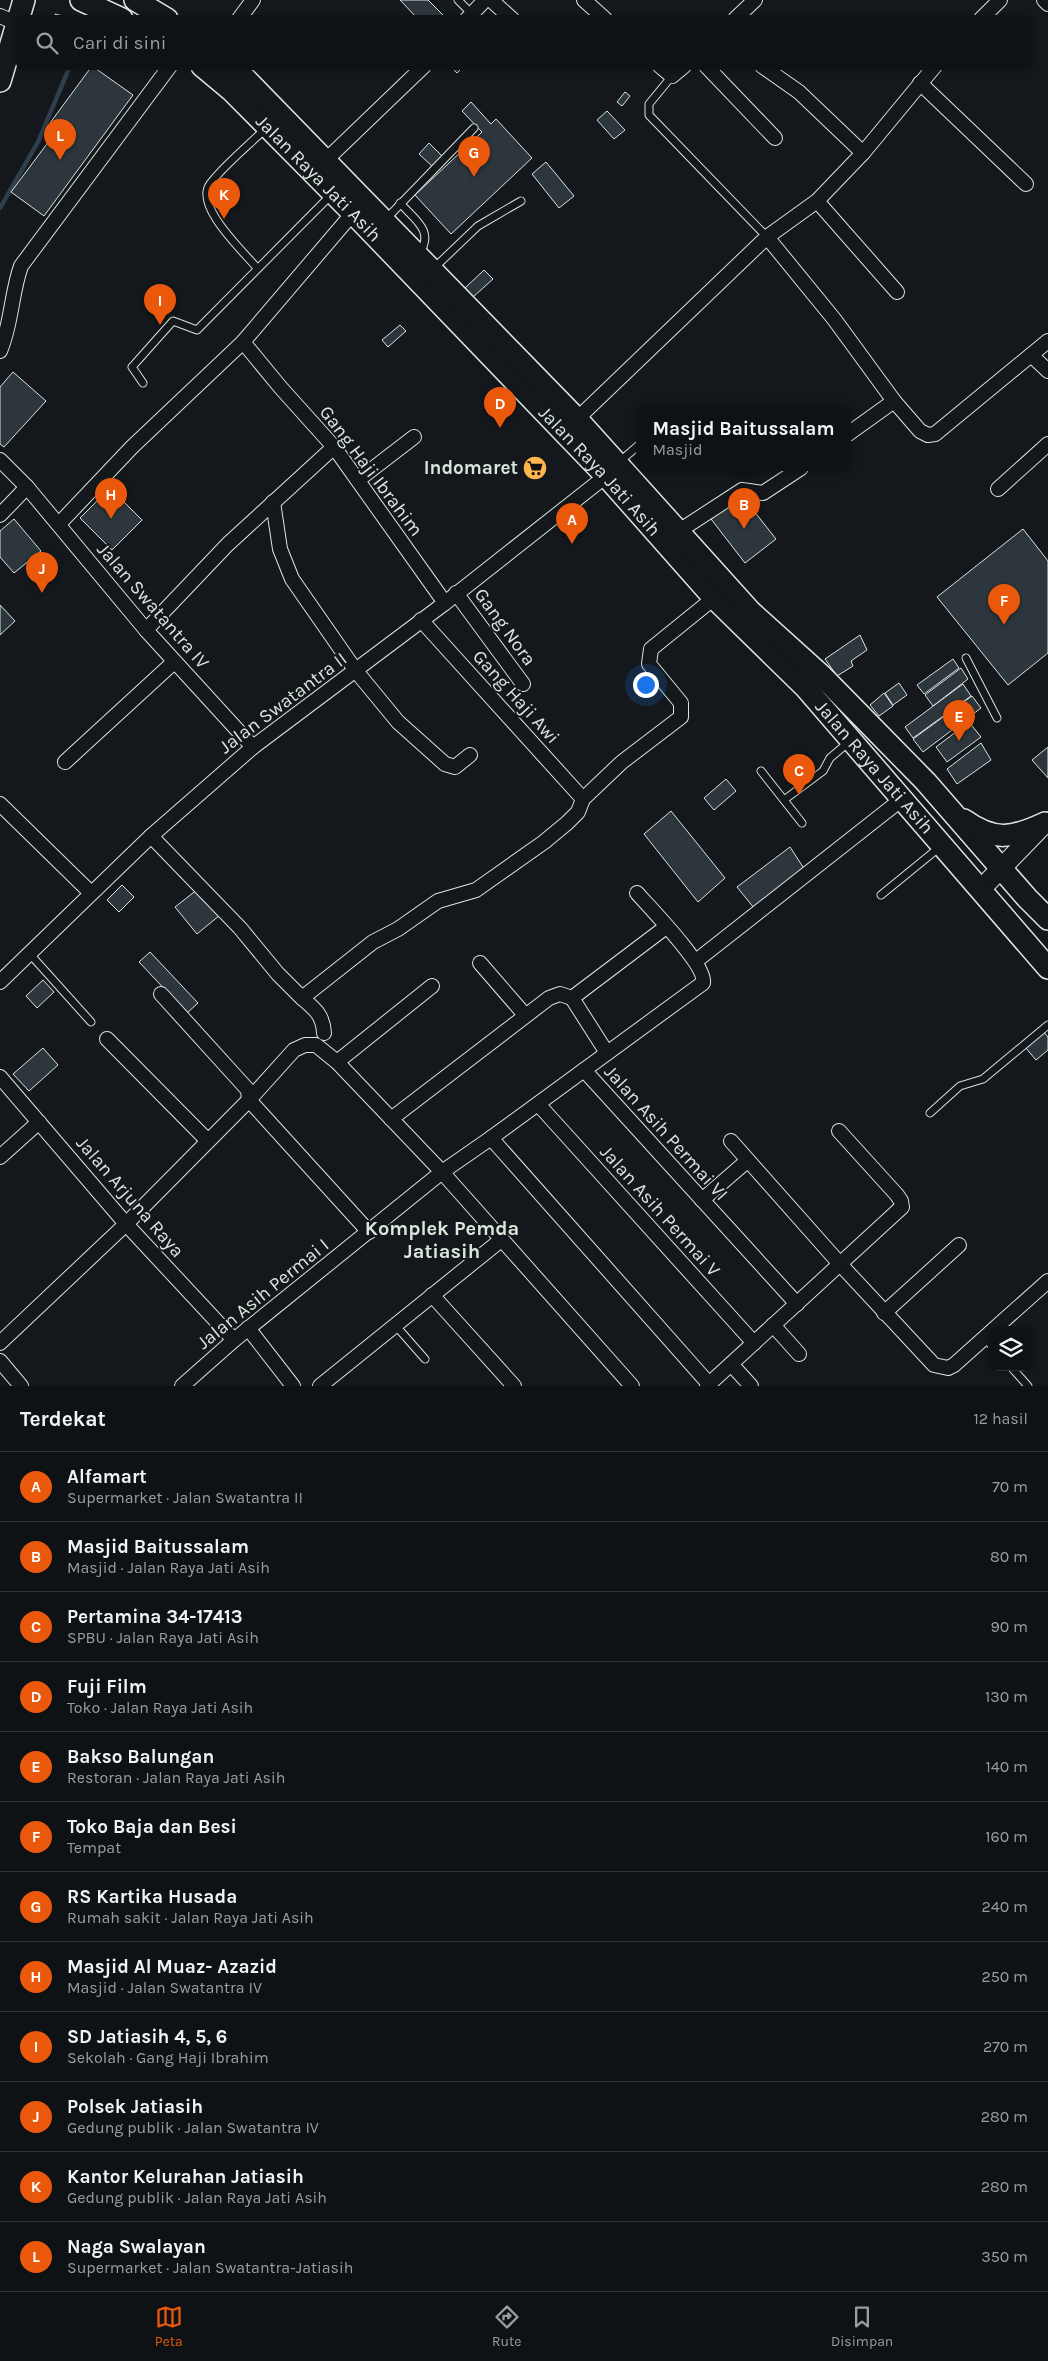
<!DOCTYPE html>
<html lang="id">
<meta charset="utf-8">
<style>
body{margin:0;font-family:Karla,sans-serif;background:#1d2022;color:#f1f3f6}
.controls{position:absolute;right:15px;bottom:15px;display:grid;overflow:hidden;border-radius:10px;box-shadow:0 1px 4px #0004}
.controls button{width:45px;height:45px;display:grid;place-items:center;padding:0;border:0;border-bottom:1px solid #2f3234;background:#0f1215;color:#f1f3f6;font:25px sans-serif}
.you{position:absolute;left:645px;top:684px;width:18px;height:18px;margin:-12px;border:4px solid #fff;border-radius:50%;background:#1a73e8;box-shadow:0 0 0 8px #1a73e833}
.badge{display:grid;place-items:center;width:32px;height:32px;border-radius:50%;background:#ea580c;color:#fff;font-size:16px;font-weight:700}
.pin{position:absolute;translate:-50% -41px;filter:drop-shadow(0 1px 2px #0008)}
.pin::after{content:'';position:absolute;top:26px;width:18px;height:15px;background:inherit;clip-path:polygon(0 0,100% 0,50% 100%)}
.popup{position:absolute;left:636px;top:406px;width:215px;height:65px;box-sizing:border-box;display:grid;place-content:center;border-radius:10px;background:#0f1215;filter:drop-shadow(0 1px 4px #0005);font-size:16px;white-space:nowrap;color:#9b9ea0}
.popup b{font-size:19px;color:#f1f3f6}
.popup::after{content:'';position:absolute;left:50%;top:100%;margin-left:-10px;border:10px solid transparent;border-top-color:#0f1215}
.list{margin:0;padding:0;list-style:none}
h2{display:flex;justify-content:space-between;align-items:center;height:65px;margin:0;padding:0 20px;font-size:21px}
h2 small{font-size:16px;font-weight:400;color:#9b9ea0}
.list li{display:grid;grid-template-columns:32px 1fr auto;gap:15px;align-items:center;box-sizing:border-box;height:70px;padding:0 20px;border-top:1px solid #2f3234}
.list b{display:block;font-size:19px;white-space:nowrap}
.list p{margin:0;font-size:16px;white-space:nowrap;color:#9b9ea0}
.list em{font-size:16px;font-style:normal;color:#9b9ea0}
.icon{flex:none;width:28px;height:28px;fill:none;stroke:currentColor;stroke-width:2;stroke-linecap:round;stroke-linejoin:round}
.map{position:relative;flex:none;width:1048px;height:1386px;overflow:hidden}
.search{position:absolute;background:#0f1215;box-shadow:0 1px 4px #0004;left:15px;right:15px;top:15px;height:55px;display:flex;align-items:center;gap:12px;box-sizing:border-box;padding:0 18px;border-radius:10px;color:#9b9ea0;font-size:19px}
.sheet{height:905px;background:#0f1215}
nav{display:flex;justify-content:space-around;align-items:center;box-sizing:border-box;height:70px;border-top:1px solid #2f3234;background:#0f1215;font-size:14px;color:#9b9ea0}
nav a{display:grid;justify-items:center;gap:2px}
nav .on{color:#ea580c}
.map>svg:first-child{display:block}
</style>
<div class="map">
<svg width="1048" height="1386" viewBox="0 0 1048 1386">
<rect width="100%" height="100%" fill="#14181c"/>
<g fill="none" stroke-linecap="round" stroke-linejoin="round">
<path stroke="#2f3f4d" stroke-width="4.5" d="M0,208l38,-66 32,-76"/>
</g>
<g fill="#2c363c" stroke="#d8e6dc">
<path d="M400,0h28l19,19h-29z"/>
<path d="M55,14l16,4v1h-16z"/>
<path d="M92,66l41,29 -89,121 -33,-24 47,-63 -8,-6z"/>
<path d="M450,66h14l-7,7z"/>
<path d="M625,92l5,4 -8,10 -5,-4z"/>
<path d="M471,102l20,22 5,-5 36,39 -81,76 -36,-39 67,-63 -20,-21z"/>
<path d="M607,111l18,19 -11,9 -17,-19z"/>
<path d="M429,143l14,14 -10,10 -14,-13z"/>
<path d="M546,162l28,34 -15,12 -27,-34z"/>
<path d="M484,270l9,9 -20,18 -8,-9z"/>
<path d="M400,325l6,6 -18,16 -6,-7z"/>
<path d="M13,372l33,29 -42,46 -4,-3v-57z"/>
<path d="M110,488l32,32 -30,30 -32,-32z"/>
<path d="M742,496l34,43 -31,24 -34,-44z"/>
<path d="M14,519l27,32 -27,22 -14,-16v-26z"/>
<path d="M1023,529l25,32v92l-40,32 -71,-88z"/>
<path d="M0,605l15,16 -15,14z"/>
<path d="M860,635l7,15 -16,11 2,5 -16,10 -12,-17z"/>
<path d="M953,659l6,9 -35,26 -7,-9z"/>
<path d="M961,668l7,11 -35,27 -8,-11z"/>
<path d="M899,683l8,12 -14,10 -8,-12z"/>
<path d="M963,684l8,12 -58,42 -8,-11z"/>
<path d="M884,693l9,13 -14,10 -9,-11z"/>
<path d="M972,696l9,12 -58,44 -10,-13z"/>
<path d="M969,722l12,15 -34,25 -11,-15z"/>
<path d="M981,743l10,17 -34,24 -10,-15z"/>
<path d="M1048,747v31l-16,-18z"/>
<path d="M726,779l10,12 -22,19 -10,-12z"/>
<path d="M671,811l54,67 -27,24 -54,-68z"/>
<path d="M790,847l15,23 -51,38 -17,-21z"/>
<path d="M122,885l12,12 -15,15 -12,-12z"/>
<path d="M198,889l22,26 -23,19 -22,-27z"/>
<path d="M150,952l48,51 -11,10 -48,-51z"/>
<path d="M43,980l11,12 -17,16 -11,-12z"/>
<path d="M1043,1031l5,6v13l-12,10 -11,-13z"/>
<path d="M43,1048l15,17 -29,26 -16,-17z"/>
</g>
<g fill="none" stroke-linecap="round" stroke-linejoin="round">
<g stroke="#d8e6dc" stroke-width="9">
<g id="service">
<path d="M458,0l14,14"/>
<path d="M672,76l-23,28v11l118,122"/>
<path d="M400,203c15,17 35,28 19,51"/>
<path d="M386,219l88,-91"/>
<path d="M257,268c-14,-17 -63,-62 -47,-84 12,-17 39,-39 55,-55"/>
<path d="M433,269l45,-43 43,-25"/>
<path d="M143,383l-11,-16 41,-46 24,9 135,-136"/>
<path d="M618,463l22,-19"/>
<path d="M966,658l31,60"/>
<path d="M761,771l41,52"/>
<path d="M784,800l39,-29 7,-13 20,-17"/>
<path d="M881,895l60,-49"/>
<path d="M29,953l62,69"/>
<path d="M930,1113l30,-27 23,-7 65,-54"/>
<path d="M396,1326l29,33"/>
<path d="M984,1337l8,9"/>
<path d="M1011,1367l17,19"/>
</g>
</g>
<g stroke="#d8e6dc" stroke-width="16">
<g id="minor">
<path d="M491,0l21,19"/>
<path d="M584,0l21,19"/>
<path d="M1044,0l4,4"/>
<path d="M0,16l16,7"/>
<path d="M239,19l14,-19"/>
<path d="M467,19l18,-19"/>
<path d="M735,19l20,-19"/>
<path d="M981,19l19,-19"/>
<path d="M660,66l12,10 12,-10"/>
<path d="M706,66l69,72"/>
<path d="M762,66l37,26 64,61"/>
<path d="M920,83l106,101"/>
<path d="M325,161l99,-95"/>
<path d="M817,201l80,91"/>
<path d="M767,237l67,82 60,82 26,30 8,4 7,-1 113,-93"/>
<path d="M243,342l38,46 53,59 111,156"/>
<path d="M0,351c12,-28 11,-57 21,-85l149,-200"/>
<path d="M1031,355l17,16"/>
<path d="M577,419l190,-182 50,-36 46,-48 72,-87"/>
<path d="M848,434l46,-33"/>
<path d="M0,460l27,27 119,143 107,117"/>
<path d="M358,480l56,-43"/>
<path d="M998,489l50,-45"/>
<path d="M273,502l7,47 12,30 64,92 42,51 47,42 10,3 15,-12"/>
<path d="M0,515l27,-28"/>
<path d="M59,524l73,-77 111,-105 110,-129"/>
<path d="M679,531l63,-41 21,3 38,-25"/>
<path d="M456,593l67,91"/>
<path d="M421,620l162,179"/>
<path d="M146,630l82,-86 106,-97"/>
<path d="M65,762l109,-100"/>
<path d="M0,804l91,89"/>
<path d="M151,836l89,92 38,46 24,24 71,-56 25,-13 40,-28 38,-11 68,-48 23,-19 11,-11 5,-13 39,-37 59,-45v-14l-32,-39 2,-15 63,-51"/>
<path d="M696,961l206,-162"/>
<path d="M480,963l45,52"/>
<path d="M0,982l151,-146 102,-89 192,-144 161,-127"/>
<path d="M161,994l87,96 1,10 120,132"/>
<path d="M302,998c13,11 21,17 22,35"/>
<path d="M572,998l35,55"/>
<path d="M107,1039l101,102"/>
<path d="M337,1062l95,-76"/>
<path d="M584,1070l213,234"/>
<path d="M0,1077l126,147 108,116"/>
<path d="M538,1104l216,239"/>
<path d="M391,1119l158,-121 11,-4 12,4 94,-71"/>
<path d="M491,1138l218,246"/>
<path d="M731,1141l109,123 94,101 14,3 6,-3 38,-34"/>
<path d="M0,1157l39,-35"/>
<path d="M702,1200l45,-39"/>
<path d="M432,1295l82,91"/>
<path d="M884,1313l75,-68"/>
<path d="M773,1325l26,29"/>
<path d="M248,1328l45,58"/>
<path d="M993,1330l55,-49"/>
<path d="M0,1343l126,-119 123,-124 45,-50 11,-5h11l21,17 105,110 190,214"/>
<path d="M0,1361l21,25"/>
<path d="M731,1364l20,22"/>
<path d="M182,1386l52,-46 208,-168 49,-34 212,-155c4,-17 -52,-74 -66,-90"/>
<path d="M320,1386l181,-146"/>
<path d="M707,1386l195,-179 -1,-6 -4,-6 -58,-64"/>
</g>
</g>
<g stroke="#d8e6dc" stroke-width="21">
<path id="secondary" d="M980,890l65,-67"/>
</g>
<g stroke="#d8e6dc" stroke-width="24">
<g id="primary">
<path d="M81,0l41,19"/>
<path d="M135,0l32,19"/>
<path id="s1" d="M202,66l30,25 121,122 253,263 108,122 91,89 243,281"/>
<path d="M233,66l344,353 174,193 71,64 104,106 101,116 21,21"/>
<path d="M0,81l24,-81"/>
<path d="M964,820c31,22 49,18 81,3"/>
</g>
</g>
<use href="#service" stroke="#14181c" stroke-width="7"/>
<use href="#minor" stroke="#14181c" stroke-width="14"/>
<use href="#secondary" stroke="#14181c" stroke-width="19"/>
<use href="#primary" stroke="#14181c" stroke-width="21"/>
</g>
<defs>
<g id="supermarket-disc" transform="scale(1.25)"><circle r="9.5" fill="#ffb74d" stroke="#14181c"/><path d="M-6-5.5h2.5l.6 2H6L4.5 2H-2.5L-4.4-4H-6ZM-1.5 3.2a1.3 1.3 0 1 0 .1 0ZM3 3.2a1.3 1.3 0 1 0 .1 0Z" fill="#111"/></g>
</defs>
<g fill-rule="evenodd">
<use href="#supermarket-disc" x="535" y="468"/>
</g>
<g text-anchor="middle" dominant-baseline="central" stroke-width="4" stroke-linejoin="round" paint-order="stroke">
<g font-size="19" fill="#d8e6dc" stroke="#14181c">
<text stroke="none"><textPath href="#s1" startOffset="162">Jalan Raya Jati Asih</textPath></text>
<text transform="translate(371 471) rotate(53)">Gang Haji Ibrahim</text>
<text stroke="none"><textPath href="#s1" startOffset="568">Jalan Raya Jati Asih</textPath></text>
<text transform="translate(153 606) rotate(49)">Jalan Swatantra IV</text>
<text transform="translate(505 627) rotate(54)">Gang Nora</text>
<text transform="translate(516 697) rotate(48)">Gang Haji Awi</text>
<text transform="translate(283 703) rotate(-37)">Jalan Swatantra II</text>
<text stroke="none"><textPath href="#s1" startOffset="972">Jalan Raya Jati Asih</textPath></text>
<text transform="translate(666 1133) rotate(48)">Jalan Asih Permai VI</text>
<text transform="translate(130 1197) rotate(49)">Jalan Arjuna Raya</text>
<text transform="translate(660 1211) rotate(48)">Jalan Asih Permai V</text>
<text transform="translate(263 1294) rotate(-39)">Jalan Asih Permai I</text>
</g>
<g font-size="19" font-weight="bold" fill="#d8e6dc" stroke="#14181c" text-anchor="end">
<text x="518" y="468">Indomaret</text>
</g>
<g font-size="20" font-weight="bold" fill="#d8e6dc" stroke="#14181c">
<text x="442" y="1228">Komplek Pemda<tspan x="442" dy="23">Jatiasih</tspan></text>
</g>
</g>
</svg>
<div class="controls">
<button><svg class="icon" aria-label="layers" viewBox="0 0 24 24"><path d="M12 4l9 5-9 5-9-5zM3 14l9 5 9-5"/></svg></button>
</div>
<div class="you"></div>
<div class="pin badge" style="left:572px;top:544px">A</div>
<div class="pin badge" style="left:744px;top:529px">B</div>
<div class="popup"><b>Masjid Baitussalam</b>Masjid</div>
<div class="pin badge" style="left:799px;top:795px">C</div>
<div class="pin badge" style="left:500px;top:428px">D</div>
<div class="pin badge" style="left:959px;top:741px">E</div>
<div class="pin badge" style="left:1004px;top:625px">F</div>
<div class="pin badge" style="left:474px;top:177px">G</div>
<div class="pin badge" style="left:111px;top:519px">H</div>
<div class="pin badge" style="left:160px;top:325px">I</div>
<div class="pin badge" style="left:42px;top:593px">J</div>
<div class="pin badge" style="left:224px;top:219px">K</div>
<div class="pin badge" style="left:60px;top:160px">L</div>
<div class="search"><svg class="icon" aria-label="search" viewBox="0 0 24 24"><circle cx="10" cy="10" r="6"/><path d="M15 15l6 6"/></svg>Cari di sini</div>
</div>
<section class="sheet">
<h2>Terdekat<small>12 hasil</small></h2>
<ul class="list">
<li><span class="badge">A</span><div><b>Alfamart</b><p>Supermarket · Jalan Swatantra II</p></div><em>70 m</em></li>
<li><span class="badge">B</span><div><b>Masjid Baitussalam</b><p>Masjid · Jalan Raya Jati Asih</p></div><em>80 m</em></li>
<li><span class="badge">C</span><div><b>Pertamina 34-17413</b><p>SPBU · Jalan Raya Jati Asih</p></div><em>90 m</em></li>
<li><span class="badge">D</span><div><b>Fuji Film</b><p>Toko · Jalan Raya Jati Asih</p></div><em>130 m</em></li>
<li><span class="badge">E</span><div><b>Bakso Balungan</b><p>Restoran · Jalan Raya Jati Asih</p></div><em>140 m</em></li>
<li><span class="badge">F</span><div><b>Toko Baja dan Besi</b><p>Tempat</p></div><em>160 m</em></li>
<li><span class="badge">G</span><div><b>RS Kartika Husada</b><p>Rumah sakit · Jalan Raya Jati Asih</p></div><em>240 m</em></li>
<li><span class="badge">H</span><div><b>Masjid Al Muaz- Azazid</b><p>Masjid · Jalan Swatantra IV</p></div><em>250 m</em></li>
<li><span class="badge">I</span><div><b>SD Jatiasih 4, 5, 6</b><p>Sekolah · Gang Haji Ibrahim</p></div><em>270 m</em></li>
<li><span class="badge">J</span><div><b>Polsek Jatiasih</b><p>Gedung publik · Jalan Swatantra IV</p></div><em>280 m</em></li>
<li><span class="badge">K</span><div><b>Kantor Kelurahan Jatiasih</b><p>Gedung publik · Jalan Raya Jati Asih</p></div><em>280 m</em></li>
<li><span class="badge">L</span><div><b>Naga Swalayan</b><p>Supermarket · Jalan Swatantra-Jatiasih</p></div><em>350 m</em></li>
</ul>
</section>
<nav>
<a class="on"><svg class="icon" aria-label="map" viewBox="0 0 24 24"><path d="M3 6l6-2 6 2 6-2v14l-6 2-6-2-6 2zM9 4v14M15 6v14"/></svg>Peta</a>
<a><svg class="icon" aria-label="directions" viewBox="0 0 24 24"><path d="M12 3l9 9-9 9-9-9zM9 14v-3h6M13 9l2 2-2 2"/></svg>Rute</a>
<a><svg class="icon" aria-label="saved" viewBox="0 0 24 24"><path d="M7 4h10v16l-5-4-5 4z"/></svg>Disimpan</a>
</nav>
